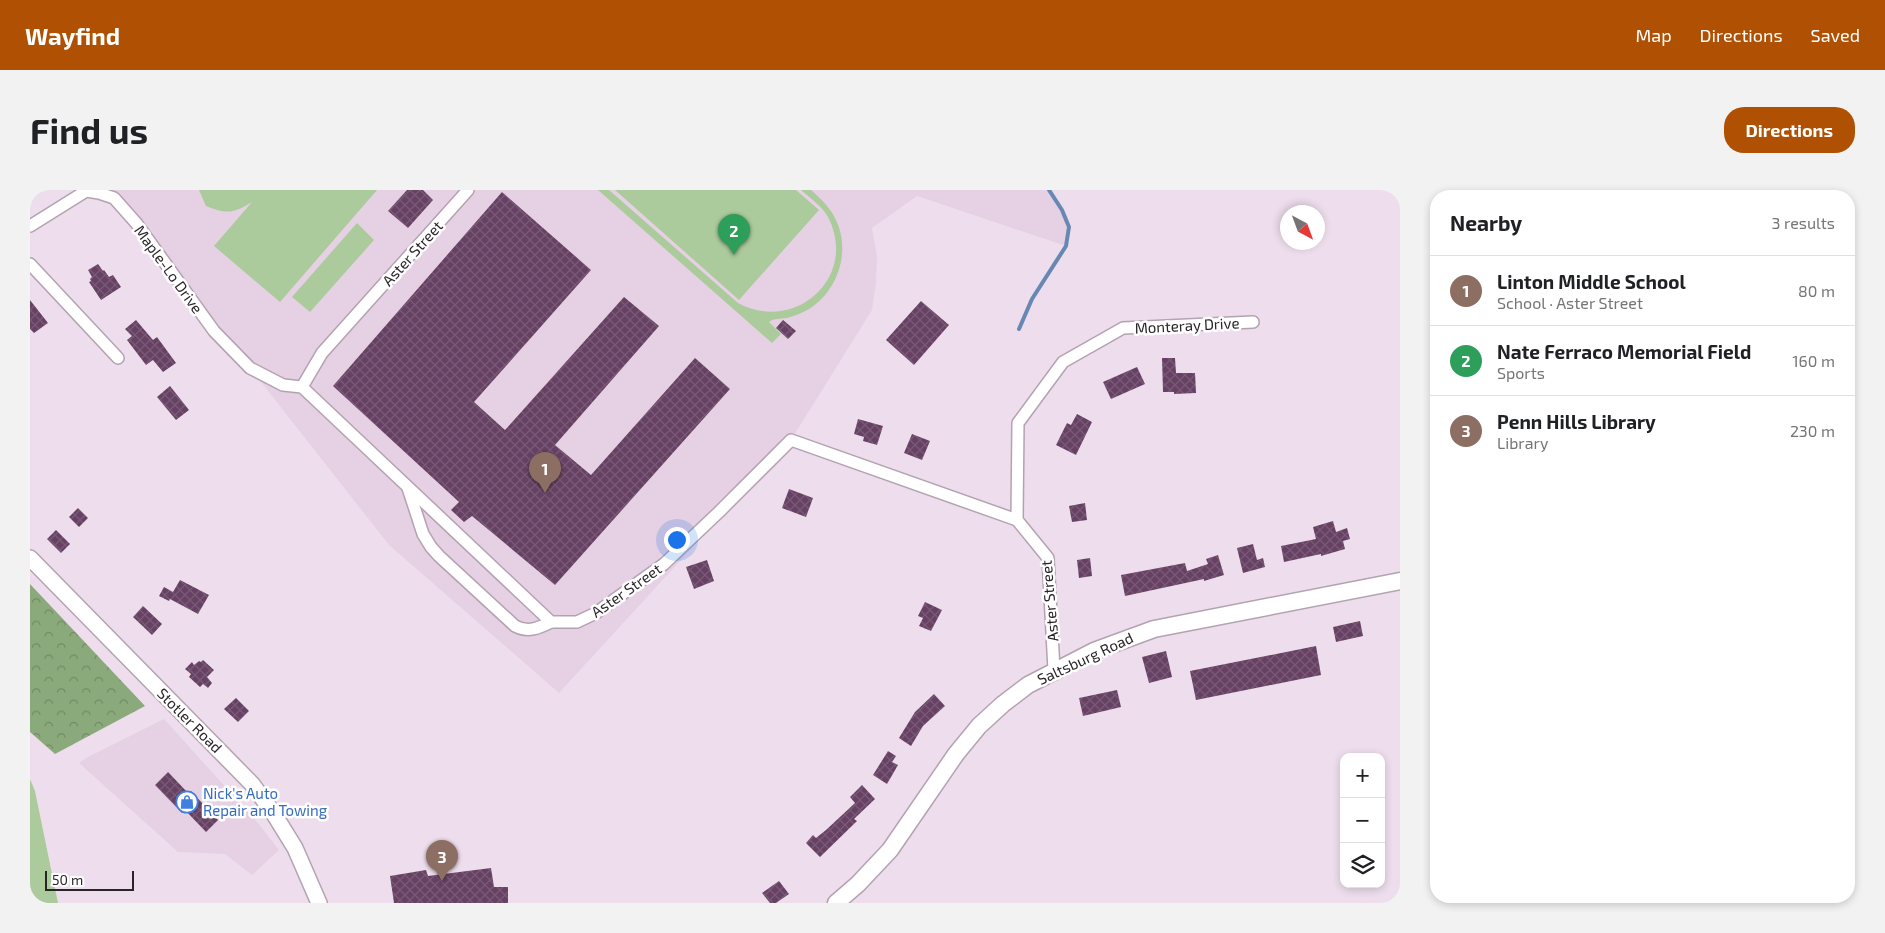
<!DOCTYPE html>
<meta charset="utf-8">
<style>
body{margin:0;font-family:"Exo 2",sans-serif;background:#f2f2f2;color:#202124}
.controls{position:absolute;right:15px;bottom:15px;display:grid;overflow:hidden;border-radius:10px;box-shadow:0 2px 8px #0003}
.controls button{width:45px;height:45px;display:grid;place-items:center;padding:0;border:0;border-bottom:1px solid #e0e0e0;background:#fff;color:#202124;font:25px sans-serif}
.compass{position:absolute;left:1250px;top:15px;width:45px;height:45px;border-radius:50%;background:#fff;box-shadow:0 2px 8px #0003;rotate:139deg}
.scale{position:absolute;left:15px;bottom:12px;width:89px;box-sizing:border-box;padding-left:5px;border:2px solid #2a2429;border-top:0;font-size:14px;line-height:18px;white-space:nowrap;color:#2a2429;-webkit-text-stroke:4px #fff;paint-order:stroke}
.you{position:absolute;left:646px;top:349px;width:18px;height:18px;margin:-12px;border:4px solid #fff;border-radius:50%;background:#1a73e8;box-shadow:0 0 0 8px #1a73e833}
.badge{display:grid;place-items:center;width:32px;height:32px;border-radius:50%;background:#af5002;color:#fff;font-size:16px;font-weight:700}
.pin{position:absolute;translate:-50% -41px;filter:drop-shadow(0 1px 2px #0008)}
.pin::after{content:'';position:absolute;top:26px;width:18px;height:15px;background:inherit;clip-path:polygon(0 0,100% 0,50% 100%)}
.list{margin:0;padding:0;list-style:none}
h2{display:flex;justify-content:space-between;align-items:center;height:65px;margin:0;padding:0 20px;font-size:21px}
h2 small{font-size:16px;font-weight:400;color:#757577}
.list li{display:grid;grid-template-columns:32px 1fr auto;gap:15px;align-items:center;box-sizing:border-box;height:70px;padding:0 20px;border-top:1px solid #e0e0e0}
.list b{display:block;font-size:19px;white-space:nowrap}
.list p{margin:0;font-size:16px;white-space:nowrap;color:#757577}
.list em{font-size:16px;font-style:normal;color:#757577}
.icon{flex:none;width:28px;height:28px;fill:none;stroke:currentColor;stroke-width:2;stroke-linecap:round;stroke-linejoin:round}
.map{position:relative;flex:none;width:1370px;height:713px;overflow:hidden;border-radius:20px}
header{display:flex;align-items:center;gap:30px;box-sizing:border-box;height:70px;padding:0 25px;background:#af5002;color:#fff}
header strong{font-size:24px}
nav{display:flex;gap:28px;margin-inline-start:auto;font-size:18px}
.intro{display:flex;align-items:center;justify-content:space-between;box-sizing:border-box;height:120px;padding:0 30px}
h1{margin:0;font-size:35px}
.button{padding:12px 22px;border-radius:20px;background:#af5002;color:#fff;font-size:18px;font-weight:700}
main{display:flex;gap:30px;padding:0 30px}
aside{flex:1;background:#fff;border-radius:20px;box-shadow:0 2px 8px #0003}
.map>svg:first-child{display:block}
</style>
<header>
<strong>Wayfind</strong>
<nav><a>Map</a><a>Directions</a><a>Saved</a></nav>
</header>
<div class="intro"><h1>Find us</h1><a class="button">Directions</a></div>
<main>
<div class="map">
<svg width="1370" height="713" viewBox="0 0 1370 713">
<defs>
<pattern id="forest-crowns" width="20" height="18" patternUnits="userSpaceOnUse" patternTransform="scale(1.25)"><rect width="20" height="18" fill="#8baa7b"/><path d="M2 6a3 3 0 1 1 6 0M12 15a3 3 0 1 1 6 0" fill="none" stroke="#728a65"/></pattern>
<pattern id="building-cross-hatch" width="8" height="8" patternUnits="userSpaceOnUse" patternTransform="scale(1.25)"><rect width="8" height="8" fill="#674164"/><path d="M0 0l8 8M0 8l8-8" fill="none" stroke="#795a76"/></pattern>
</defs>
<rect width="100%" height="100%" fill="#eedeed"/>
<g fill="#e6d0e3">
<path d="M71,0h948l20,37 -3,19 -149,-50 -45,32 5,28 -1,27 -4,27 -81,130 -232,253 -170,-148 -252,-321z"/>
<path d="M134,529l94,104 21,27 -27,25 -27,-21 -47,-2 -99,-89 7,-5z"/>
</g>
<g fill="#abcb9c">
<path d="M169,0h178l-97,112 -66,-56 38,-44c-19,12 -26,12 -46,4z"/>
<path d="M568,0h11l129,113c57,31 121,-26 90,-86 -6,-11 -18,-19 -27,-27h10c10,9 19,17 25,30 15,31 2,71 -27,89 -7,4 -14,7 -22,9 -6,1 -13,0 -18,4l12,12 -9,9z"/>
<path d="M585,0h181l23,20 -80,90z"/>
<path d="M327,33l17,17 -64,72 -18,-15z"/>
<path d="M0,589l5,12 23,112h-28z"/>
</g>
<path fill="url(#forest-crowns)" d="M0,394l115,122 -90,48 -25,-22z"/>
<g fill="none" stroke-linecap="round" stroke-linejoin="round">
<path stroke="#6688b2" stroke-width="4" d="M989,139l13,-30 34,-53 3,-19 -7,-17 -13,-20"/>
</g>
<g fill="url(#building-cross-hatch)">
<path d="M377,0h16l10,10 -25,28 -20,-17z"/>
<path d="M472,2l89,78 -117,132 31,28 119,-133 35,29 -104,119 36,30 104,-117 35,31 -175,196 -83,-69 -8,6 -13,-12 8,-8 -126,-116z"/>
<path d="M68,74l5,7 1,-1 5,7 4,-2 8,12 -20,13 -12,-18 2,-1 -1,-2 2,-2 -4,-7z"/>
<path d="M0,110l18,23 -14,10 -4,-4z"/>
<path d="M891,111l28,24 -35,40 -28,-25z"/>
<path d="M106,130l17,20 4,-3 19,26 -13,9 -10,-12 -7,5 -19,-25 5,-4 -7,-7z"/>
<path d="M753,130l13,11 -8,8 -12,-11z"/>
<path d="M1132,168h13l1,15h19l1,20 -22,1v-2h-11z"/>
<path d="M1107,177l8,17 -34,15 -8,-17z"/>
<path d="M140,196l19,24 -13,10 -19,-23z"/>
<path d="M1047,224l15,8 -16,33 -20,-10 11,-22 4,2z"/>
<path d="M828,229l25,7 -6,19 -14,-4 1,-4 -10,-3z"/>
<path d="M882,244l18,7 -8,19 -18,-7z"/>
<path d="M759,299l24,9 -7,19 -24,-9z"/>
<path d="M1055,313l2,17 -15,2 -3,-16z"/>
<path d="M48,318l10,10 -9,9 -10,-10z"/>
<path d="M1303,331l3,11 11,-4 3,11 -7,2 2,8 -24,7v-2l-37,8 -3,-16 35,-7 -3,-12z"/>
<path d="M26,340l14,14 -9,9 -14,-14z"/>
<path d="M1223,354l4,16 6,-2 2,9 -22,6 -6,-25z"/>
<path d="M1188,365l6,20 -20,6v-2l-79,17 -4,-21 64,-12 2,8 21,-7 -2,-5z"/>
<path d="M1060,368l2,18 -13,2 -2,-18z"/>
<path d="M677,370l7,21 -20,8 -8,-22z"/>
<path d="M150,390l29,15 -11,19 -28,-15 -1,2 -10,-5 5,-9 9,5z"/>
<path d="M895,412l17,8 -11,21 -12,-5 4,-8 -5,-2z"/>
<path d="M113,416l19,18 -10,11 -19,-18z"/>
<path d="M1330,431l3,15 -27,6 -3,-15z"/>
<path d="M1286,456l5,29 -125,25 -6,-29z"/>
<path d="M1136,461l6,26 -23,6 -7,-26z"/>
<path d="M173,470l11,10 -7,7 5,6 -4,5 -5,-4 -3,3 -11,-10 2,-3 -6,-5 7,-7 2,3 5,-4 2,1z"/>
<path d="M1087,500l4,17 -38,9 -4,-18z"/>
<path d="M904,504l11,12 -22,20 -12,20 -12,-8 16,-26z"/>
<path d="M206,508l13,13 -11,11 -14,-13z"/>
<path d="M858,561l8,5 -4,6 6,3 -11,19 -14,-9z"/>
<path d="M138,582l21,22 2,-3 27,29 -12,12 -21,-22 -3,3 -27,-28z"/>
<path d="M832,595l13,14 -21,20 3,2 -37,36 -14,-14 7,-8 3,3 10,-8 29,-27 -5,-6z"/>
<path d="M461,678l3,19h14v16h-114l-4,-27 36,-6 2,6z"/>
<path d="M749,691l10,13 -13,9h-6l-8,-10z"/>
</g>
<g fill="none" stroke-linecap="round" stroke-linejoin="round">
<g stroke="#b3a3b1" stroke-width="14">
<g id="minor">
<path d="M438,0l-146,163 -20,34 249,235h26l19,-9 68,-49 55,-52 72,-72 226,80 31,38 6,112"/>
<path d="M0,36l56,-35 13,2 15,5 23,26 77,107 36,37 33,17 19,2"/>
<path d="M0,74l88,94"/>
<path d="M378,298l15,46 8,13 8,9 76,70c13,7 24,2 36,-4"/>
<path d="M987,330l1,-97 45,-61 60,-34 130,-6"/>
</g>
</g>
<g stroke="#b3a3b1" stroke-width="18">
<path id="tertiary" d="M0,368l222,226 22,30 21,34 24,55"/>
</g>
<g stroke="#b3a3b1" stroke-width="19">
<path id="secondary" d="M806,713l22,-19 32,-34 66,-96 23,-28 24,-22 25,-19 66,-34 60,-22 246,-48"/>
</g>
<use href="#minor" stroke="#fff" stroke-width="11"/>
<use href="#tertiary" stroke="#fff" stroke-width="15"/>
<use href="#secondary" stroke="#fff" stroke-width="16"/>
</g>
<defs>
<g id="shop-ring" transform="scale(1.125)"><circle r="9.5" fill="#fff" stroke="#3f7fe0" stroke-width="1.5"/><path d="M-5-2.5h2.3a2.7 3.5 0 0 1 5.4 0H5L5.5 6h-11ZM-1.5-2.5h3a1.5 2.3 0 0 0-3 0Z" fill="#3f7fe0"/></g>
</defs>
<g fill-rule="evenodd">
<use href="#shop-ring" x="157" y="612"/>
</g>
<g text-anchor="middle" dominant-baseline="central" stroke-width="5" stroke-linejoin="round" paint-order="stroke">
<g font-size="15" fill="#2a2429" stroke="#fff">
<text transform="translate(382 63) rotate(-48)">Aster Street</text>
<text transform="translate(139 79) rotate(54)">Maple-Lo Drive</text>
<text transform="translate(1157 135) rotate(-3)">Monteray Drive</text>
<text transform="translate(596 400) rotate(-35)">Aster Street</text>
<text transform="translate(1019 411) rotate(-95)">Aster Street</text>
<text transform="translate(1055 468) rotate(-25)">Saltsburg Road</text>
<text transform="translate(160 530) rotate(45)">Stotler Road</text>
</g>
<g font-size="15" fill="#366cbe" stroke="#fff" text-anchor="start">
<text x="173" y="603">Nick's Auto<tspan x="173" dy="17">Repair and Towing</tspan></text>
</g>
</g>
</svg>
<div class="controls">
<button>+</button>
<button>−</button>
<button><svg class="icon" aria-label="layers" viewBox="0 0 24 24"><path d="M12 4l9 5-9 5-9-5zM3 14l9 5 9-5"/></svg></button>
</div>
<svg class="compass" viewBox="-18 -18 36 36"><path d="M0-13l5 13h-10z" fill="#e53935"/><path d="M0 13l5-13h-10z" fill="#757577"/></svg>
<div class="scale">50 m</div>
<div class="you"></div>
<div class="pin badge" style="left:515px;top:303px;background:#8d6e63">1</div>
<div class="pin badge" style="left:704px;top:65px;background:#2e9e5b">2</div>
<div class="pin badge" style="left:412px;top:691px;background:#8d6e63">3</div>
</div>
<aside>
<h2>Nearby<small>3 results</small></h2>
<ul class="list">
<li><span class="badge" style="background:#8d6e63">1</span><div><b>Linton Middle School</b><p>School · Aster Street</p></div><em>80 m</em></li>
<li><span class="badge" style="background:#2e9e5b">2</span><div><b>Nate Ferraco Memorial Field</b><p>Sports</p></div><em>160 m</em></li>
<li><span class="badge" style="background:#8d6e63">3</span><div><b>Penn Hills Library</b><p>Library</p></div><em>230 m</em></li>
</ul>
</aside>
</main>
